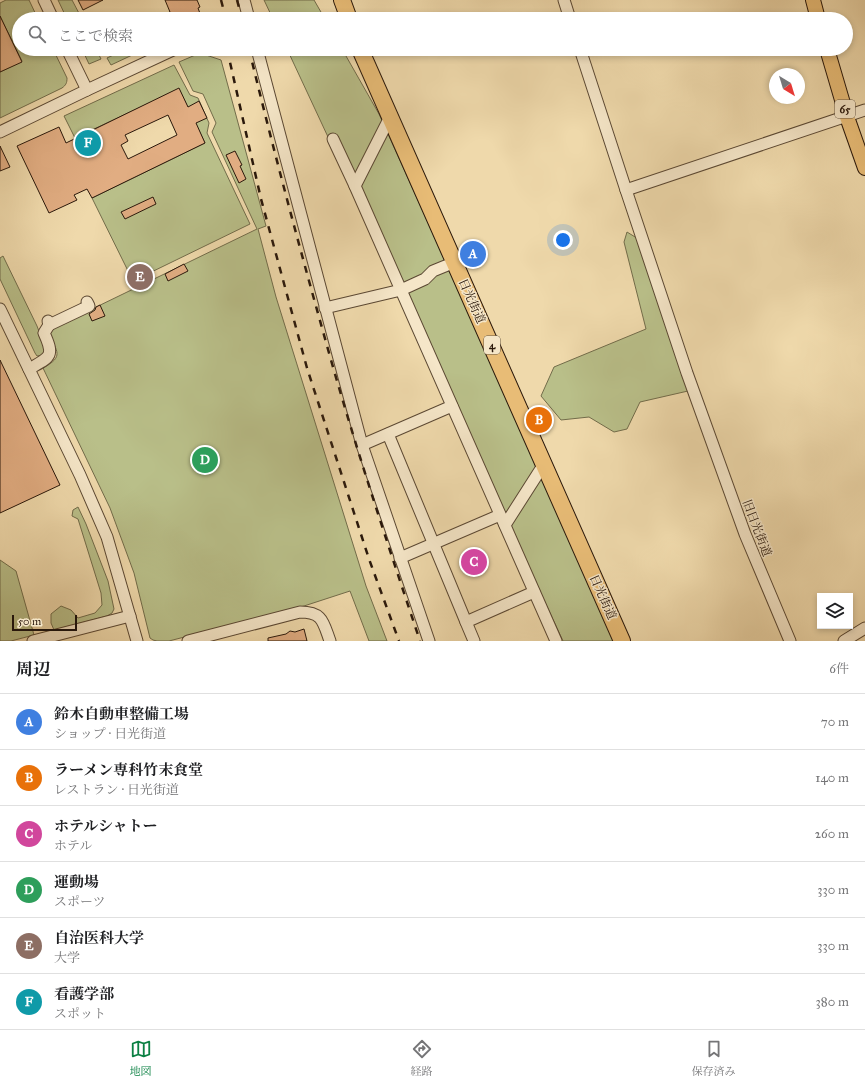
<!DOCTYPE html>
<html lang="ja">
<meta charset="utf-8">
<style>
body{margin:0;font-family:"IM FELL Great Primer","Noto Serif JP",serif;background:#f2f2f2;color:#202124}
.controls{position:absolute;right:12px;bottom:12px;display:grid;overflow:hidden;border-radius:0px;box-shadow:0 2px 6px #0003}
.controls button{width:36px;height:36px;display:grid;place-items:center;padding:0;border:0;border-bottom:1px solid #e0e0e0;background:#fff;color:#202124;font:20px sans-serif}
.compass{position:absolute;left:769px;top:68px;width:36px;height:36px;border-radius:50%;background:#fff;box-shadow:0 2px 6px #0003;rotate:142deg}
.scale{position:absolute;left:12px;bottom:10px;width:65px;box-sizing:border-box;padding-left:4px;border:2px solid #2a180b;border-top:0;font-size:11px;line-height:14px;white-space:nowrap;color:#2a180b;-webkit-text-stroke:3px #f5e6c8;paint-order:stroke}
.you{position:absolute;left:563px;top:240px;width:14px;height:14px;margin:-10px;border:3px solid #fff;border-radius:50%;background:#1a73e8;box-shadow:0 0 0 6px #1a73e833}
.badge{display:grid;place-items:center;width:26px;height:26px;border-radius:50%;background:#0b8043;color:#fff;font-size:13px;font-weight:700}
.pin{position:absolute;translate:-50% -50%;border:2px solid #fff;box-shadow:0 1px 4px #0006}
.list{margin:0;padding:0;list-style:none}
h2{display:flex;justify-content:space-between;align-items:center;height:52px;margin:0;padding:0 16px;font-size:17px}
h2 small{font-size:13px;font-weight:400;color:#757577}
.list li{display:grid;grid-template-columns:26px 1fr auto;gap:12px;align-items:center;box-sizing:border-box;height:56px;padding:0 16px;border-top:1px solid #e0e0e0}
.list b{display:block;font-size:15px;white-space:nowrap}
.list p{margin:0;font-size:13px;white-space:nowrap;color:#757577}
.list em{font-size:13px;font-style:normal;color:#757577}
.icon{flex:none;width:22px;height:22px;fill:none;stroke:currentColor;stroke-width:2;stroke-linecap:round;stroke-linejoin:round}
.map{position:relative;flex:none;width:865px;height:641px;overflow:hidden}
.search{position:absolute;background:#fff;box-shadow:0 2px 6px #0003;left:12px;right:12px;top:12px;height:44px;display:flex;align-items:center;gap:10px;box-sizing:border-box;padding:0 14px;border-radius:22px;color:#757577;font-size:15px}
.sheet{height:388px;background:#fff}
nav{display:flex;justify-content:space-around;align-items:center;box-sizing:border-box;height:56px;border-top:1px solid #e0e0e0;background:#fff;font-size:11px;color:#757577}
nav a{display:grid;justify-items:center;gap:2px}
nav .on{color:#0b8043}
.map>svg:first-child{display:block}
</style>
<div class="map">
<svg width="865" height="641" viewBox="0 0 865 641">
<rect width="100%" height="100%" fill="#efd9ab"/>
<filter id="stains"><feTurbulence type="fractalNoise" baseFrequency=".005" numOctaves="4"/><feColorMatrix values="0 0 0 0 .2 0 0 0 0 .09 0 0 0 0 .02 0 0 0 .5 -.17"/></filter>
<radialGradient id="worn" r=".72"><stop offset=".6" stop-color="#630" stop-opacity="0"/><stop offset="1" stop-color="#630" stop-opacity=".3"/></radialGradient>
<g fill="#b9bf89" stroke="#726c4a">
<path d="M6,0h23l9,19h-19v30h34l14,29c0,5 -1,7 -5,10l-62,30v-46l22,-11 -22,-45v-13z"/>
<path d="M58,0h14l10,19h-15z"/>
<path d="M264,0h50l11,19h-52z"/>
<path d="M82,49h14l5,10 -12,5z"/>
<path d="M126,49h19l-34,16 -4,-7z"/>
<path d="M287,49h55l37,65 238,527h-54z"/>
<path d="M200,53l21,7 45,166 -8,3 18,68 90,289 21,55h-18l-19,-50 -46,15 -135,35h-12l-4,-1 -3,-2 -16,-65 -24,-65 -67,-140c22,-12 13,-16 7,-34l2,-5 36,-18 169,-82 -45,-97 4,-9 -13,-29 -10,-3 -14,-29z"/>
<path d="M174,65l16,30 8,3 11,25 -2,10 43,91 -117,57 -41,-83 113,-55 -26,-54 -104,49 -11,-22z"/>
<path d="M627,232l13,8 48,151 -48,11 -13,27 -13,3 -25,-15 -28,3 -20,-24 13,-29 92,-38 -22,-87z"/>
<path d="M3,256l34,70 8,21 1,5 -3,3 -6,1 -2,-3 -35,-74v-21z"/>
<path d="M78,507l8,17 22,57 6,28 -2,4 -5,3 -53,14 -3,-7v-9l10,-8 10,4 7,8 17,-5 7,-8 -1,-12 -23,-74 -6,-3 1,-6z"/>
<path d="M0,560l16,11 18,64 -23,6h-11z"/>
</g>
<g fill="#e1ad82" stroke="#2a180b" fill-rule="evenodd">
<path d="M78,0h25l-20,10z"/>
<path d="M165,0h32l3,7 -2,1 4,11h-32l-3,-6 3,-1z"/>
<path d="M0,16l22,46 -22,10z"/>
<path d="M179,88l9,19 11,-6 8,17 -11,5 9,20 -113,55 -5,-9 -13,6 3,5 -28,13 -32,-67 42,-19 7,16zM168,115l9,20 -49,24 -7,-14 7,-4 -3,-6z"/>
<path d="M0,146l10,21 -10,4z"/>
<path d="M235,151l7,14 -2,1 6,13 -7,4 -13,-28z"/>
<path d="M153,197l3,7 -31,15 -4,-7z"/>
<path d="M184,264l4,7 -20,10 -3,-7z"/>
<path d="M100,305l5,11 -13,5 -3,-7 6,-4 1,-3z"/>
<path d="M0,360l60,125 -60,28z"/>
<path d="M304,629l3,12h-39v-3l18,-4 4,-3 5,1z"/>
</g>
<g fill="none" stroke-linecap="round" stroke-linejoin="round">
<g stroke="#5b4833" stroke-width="13">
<g id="minor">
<path d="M44,0l9,19"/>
<path d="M244,0l5,19"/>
<path d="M564,0l6,19"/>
<path d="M67,49l20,41"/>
<path d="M257,49l105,396 67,196"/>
<path d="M580,49l46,141 61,183 58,161 45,107"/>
<path d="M390,117l-35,69 201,455"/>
<path d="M0,132l87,-42 88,-41"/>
<path d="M333,139l22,47"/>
<path d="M626,190l239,-80"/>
<path d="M325,308l76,-18 24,-11 8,-8 22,-9"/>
<path d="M0,309l80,166 27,62 30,104"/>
<path d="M49,325l40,-19 -2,-4"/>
<path d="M29,369c21,-12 26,-12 15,-36l5,-8 -1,-4"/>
<path d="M388,434l78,188 68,-30"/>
<path d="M362,445l90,-39"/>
<path d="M505,525l39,-61"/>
<path d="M400,558l100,-43"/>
<path d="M466,622l8,19"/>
<path d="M33,641l97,-25"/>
<path d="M188,641l112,-29c23,0 23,10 30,29"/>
<path d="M844,641l21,-13"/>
</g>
</g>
<g stroke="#2a180b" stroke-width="16">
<g id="major">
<path d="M813,0l5,19"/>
<path d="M827,49l20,68 18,51"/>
</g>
</g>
<g stroke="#2a180b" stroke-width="18">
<g id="highway">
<path d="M342,0l7,19"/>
<path d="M360,49l262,592"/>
</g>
</g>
<use href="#minor" stroke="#f5e6c8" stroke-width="11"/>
<use href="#major" stroke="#e8bc76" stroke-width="14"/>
<use href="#highway" stroke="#e8bc76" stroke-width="16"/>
<g stroke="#2a180b" stroke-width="2.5" stroke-dasharray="7 7" stroke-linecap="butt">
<path d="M221,0l5,19"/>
<path d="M237,0l5,19"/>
<path d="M227,49l34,150 46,169 62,191 30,82"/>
<path d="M249,49c25,104 53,208 82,311 27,95 58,188 89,281"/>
</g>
</g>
<g text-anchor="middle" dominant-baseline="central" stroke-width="3" stroke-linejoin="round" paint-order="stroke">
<g fill="#f5e6c8" stroke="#675644" stroke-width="1">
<rect x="835" y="100" width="20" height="18" rx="3"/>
<rect x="484" y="336" width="16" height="18" rx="3"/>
</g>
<g font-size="11" font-weight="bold" fill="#2a180b">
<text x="845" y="109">65</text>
<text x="492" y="345">4</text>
</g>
<g font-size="12" fill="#2a180b" stroke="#f5e6c8">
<text transform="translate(472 301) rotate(66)">日光街道</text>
<text transform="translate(757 528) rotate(69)">旧日光街道</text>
<text transform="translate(603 597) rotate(66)">日光街道</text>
</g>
</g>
<rect width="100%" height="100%" filter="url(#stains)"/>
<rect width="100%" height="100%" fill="url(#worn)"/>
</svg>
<div class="controls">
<button><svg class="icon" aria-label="layers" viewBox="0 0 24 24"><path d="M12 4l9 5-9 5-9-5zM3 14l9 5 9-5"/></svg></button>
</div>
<svg class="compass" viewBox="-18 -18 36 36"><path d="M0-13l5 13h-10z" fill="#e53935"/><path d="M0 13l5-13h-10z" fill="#757577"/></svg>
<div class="scale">50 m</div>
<div class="you"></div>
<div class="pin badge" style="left:473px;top:254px;background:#3f7fe0">A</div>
<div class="pin badge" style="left:539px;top:420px;background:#e8710a">B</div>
<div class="pin badge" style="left:474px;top:562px;background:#d1479c">C</div>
<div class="pin badge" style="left:205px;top:460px;background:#2e9e5b">D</div>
<div class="pin badge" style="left:140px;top:277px;background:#8d6e63">E</div>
<div class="pin badge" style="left:88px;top:143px;background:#0f9aa8">F</div>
<div class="search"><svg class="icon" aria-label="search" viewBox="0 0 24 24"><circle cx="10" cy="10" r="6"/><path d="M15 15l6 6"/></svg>ここで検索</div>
</div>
<section class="sheet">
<h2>周辺<small>6件</small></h2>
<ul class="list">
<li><span class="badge" style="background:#3f7fe0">A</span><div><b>鈴木自動車整備工場</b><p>ショップ · 日光街道</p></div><em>70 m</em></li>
<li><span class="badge" style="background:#e8710a">B</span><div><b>ラーメン専科竹末食堂</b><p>レストラン · 日光街道</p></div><em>140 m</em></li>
<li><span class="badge" style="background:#d1479c">C</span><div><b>ホテルシャトー</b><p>ホテル</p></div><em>260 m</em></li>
<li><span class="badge" style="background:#2e9e5b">D</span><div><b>運動場</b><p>スポーツ</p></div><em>330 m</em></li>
<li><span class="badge" style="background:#8d6e63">E</span><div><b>自治医科大学</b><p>大学</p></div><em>330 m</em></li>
<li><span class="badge" style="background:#0f9aa8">F</span><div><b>看護学部</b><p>スポット</p></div><em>380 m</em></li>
</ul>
</section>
<nav>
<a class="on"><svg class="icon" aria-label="map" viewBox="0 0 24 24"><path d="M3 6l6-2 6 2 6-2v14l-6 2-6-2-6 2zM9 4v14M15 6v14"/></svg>地図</a>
<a><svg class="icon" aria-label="directions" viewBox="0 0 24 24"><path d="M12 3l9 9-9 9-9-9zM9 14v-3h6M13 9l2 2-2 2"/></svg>経路</a>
<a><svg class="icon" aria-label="saved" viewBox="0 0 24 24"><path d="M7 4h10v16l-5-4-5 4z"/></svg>保存済み</a>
</nav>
